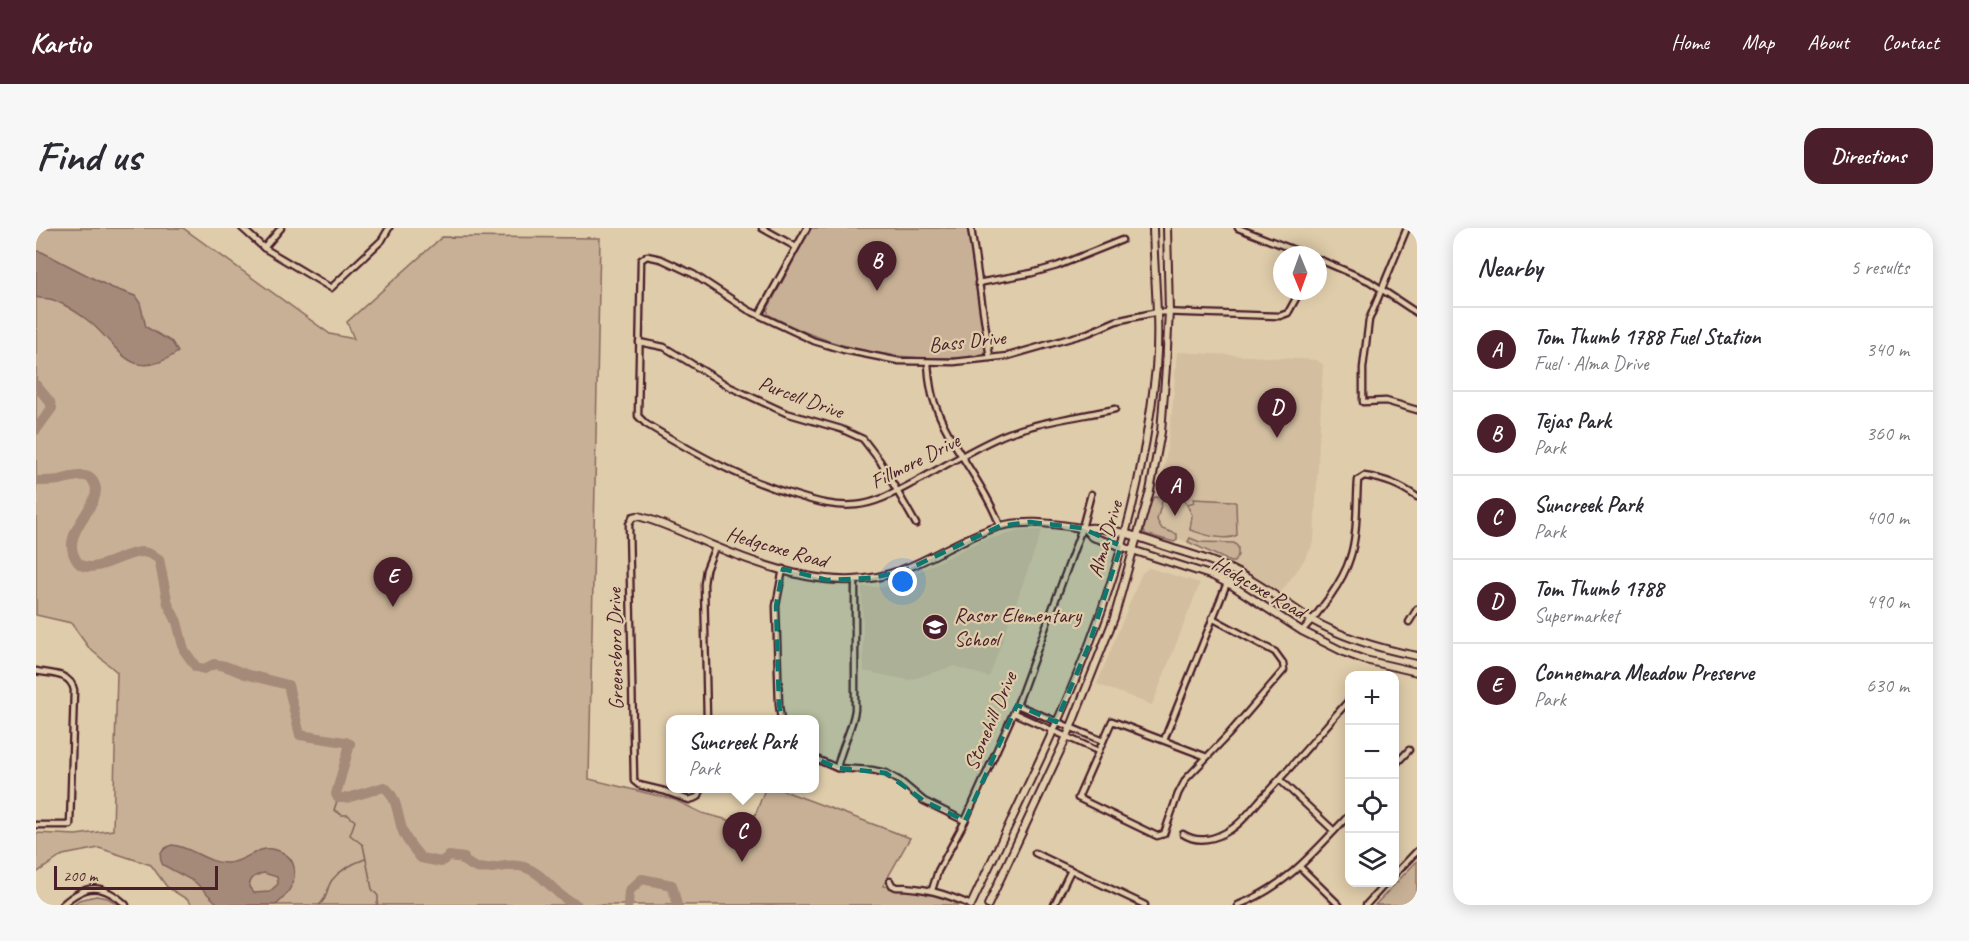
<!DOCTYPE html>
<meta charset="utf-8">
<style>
body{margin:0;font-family:Caveat,sans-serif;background:#f7f7f7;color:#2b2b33}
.controls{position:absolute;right:18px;bottom:18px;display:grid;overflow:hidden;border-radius:12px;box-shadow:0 3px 15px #0003}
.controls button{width:54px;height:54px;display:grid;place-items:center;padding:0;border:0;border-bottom:2px solid #e1e1e2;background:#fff;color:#2b2b33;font:30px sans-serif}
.compass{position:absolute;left:1237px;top:18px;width:54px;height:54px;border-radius:50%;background:#fff;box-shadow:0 3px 15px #0003;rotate:179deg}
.scale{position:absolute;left:18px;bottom:15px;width:164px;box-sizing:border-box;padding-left:6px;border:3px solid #4a1f2b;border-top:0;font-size:16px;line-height:21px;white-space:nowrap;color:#4a1f2b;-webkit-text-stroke:4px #dfccaa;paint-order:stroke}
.you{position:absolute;left:867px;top:354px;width:21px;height:21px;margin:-15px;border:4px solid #fff;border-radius:50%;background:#1a73e8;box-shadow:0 0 0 9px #1a73e833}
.badge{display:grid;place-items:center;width:39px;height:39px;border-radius:50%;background:#4a1f2b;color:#fff;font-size:20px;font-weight:700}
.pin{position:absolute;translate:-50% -50px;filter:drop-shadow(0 2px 3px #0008)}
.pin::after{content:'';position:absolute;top:32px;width:21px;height:18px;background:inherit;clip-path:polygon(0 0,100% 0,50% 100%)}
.popup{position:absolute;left:630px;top:487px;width:153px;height:78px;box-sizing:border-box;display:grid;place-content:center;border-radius:12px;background:#fff;filter:drop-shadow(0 2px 4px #0005);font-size:20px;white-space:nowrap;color:#7c7c81}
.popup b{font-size:22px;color:#2b2b33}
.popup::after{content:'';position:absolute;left:50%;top:100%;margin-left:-12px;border:12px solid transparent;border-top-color:#fff}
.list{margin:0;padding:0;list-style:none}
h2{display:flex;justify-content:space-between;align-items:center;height:78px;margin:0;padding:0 24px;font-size:26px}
h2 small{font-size:20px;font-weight:400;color:#7c7c81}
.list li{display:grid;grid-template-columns:39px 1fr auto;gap:18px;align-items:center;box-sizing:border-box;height:84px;padding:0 24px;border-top:2px solid #e1e1e2}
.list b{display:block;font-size:22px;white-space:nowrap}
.list p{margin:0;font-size:20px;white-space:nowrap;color:#7c7c81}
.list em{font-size:20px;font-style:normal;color:#7c7c81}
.icon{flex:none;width:33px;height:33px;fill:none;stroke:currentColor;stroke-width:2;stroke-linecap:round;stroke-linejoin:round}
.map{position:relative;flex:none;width:1381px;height:677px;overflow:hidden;border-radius:18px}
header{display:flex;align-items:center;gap:36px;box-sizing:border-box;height:84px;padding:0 30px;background:#4a1f2b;color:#fff}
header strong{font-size:28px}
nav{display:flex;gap:33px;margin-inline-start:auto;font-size:21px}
.intro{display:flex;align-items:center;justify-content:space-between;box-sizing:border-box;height:144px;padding:0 36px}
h1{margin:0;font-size:42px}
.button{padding:15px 27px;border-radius:18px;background:#4a1f2b;color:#fff;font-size:21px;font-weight:700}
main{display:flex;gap:36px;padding:0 36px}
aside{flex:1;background:#fff;border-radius:18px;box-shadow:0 3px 15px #0003}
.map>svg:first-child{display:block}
</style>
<header>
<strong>Kartio</strong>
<nav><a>Home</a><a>Map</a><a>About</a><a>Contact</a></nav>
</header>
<div class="intro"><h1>Find us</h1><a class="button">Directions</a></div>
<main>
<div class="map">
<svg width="1381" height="677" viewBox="0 0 1381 677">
<rect width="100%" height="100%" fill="#dfccaa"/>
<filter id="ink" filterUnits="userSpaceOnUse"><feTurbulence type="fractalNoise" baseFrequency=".0167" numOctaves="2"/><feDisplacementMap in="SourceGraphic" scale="12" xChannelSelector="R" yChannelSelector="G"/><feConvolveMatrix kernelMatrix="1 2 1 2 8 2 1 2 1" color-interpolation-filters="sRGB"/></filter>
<g filter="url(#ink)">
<g fill="#d3bea0">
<path d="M1141,124l140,8 6,5 -9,173 -3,10 -10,17 -20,27 -78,-43 -38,-16 -9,-7 16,-113z"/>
<path d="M1006,302l-53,147 -35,-11 -45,14 -45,-9 -2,-84h21l13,-4 84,-42 41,-10z"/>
<path d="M1113,340l51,15 -48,122 -55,-21 45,-111z"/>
</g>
<g fill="#c7b095" stroke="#886860" stroke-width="1.5">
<path d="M0,0h147l147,106 24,5 -7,-17 95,-85 158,1 -11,541 86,21 27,13 49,13 14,-37h14l131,49 -27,48 37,5 44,14h-772l-4,-5 -21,-13 -16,-22 -52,-17 -36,7 -27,18v-40l40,2 37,-5 4,-158 -28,-24 -18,-25 -35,-8z"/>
<path d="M775,0h157l19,122 -2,3c-15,5 -31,5 -46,5 -59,1 -118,-15 -170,-43l-2,-5z"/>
<path d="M1119,269l8,1 -6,22 5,9 15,5v6l-3,2 -29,-8 -1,-6 7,-29z"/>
<path d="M1157,271l40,2 3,2 1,32c-13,7 -34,-1 -47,-5l2,-15 -7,-14 3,3 6,-2z"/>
<path d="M1154,310l10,4 34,1 4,4v8l-4,7h-3l-43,-20z"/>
<path d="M1381,633v44h-42z"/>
<path d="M60,668l12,2 11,7h-47l7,-5z"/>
</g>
<g fill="#a68a79" stroke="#815f5a" stroke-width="1.5" fill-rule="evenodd">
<path d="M0,23l6,1 68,35 25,9 5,7 6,24 26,15 6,10c-50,35 -60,-10 -92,-33 -9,-7 -25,-17 -36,-20 -5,-1 -9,0 -14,-2z"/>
<path d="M136,617c19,1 35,19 56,18 19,-1 31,-21 51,-12 21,8 18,30 6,45 -3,3 -7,8 -10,9 -10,0 -43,0 -56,0l-24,-23 -32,-17c-6,-9 -1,-17 9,-20zM228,645l13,4 1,7 -9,8 -15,1 -5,-6c1,-9 6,-12 15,-14z"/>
</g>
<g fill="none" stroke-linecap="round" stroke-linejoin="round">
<g stroke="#815f5a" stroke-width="1.5">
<path d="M302,570l-4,12 8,5h6l7,6 -5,14 13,10 9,44 6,7v6l-2,3"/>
<path d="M283,677c9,-6 7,-17 13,-25 8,-10 22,-17 33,-21"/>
</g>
<g stroke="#a68a79" stroke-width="10">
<path d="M0,157l14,17 2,6 -16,22"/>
<path d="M0,253c7,0 16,0 23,-1 11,-2 31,-11 36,5 8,21 -38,48 -18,76 13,18 48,-10 65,-9 6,0 11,3 17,7l9,45 9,18 7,28 12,17 8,2 10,-5 11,2 20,8 43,11 12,50 45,7 5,2 -14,50 2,4h9l37,-11c15,10 13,33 20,47 4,9 11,17 17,24l20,4 8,-6 15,2v3c4,2 9,6 13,7 14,3 32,-6 47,-1 22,7 31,30 53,38"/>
<path d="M592,677l1,-14 13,-12 30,6 5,20"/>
</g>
<g stroke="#4a1f2b" stroke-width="9">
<g id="street">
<path d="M206,0l22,20 67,40 51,-48 7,-12"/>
<path d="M726,0l34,19"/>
<path d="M935,0l19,130"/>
<path d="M1202,0l69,27"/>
<path d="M1371,0l-38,92 -6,48v34l23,-1 31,9"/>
<path d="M228,20l17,-20"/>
<path d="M1282,31l51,22 48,32"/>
<path d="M942,55l54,-10 25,-7 65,-26"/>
<path d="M723,87l48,-87"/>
<path d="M603,114l25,5 66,40 56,26 55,16 22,10 17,22 36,63"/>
<path d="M892,135c1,14 2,28 7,41 14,41 50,80 65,122"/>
<path d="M1079,181c-36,8 -88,14 -120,30 -26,12 -51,27 -76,41 -20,10 -40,23 -63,25 -20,2 -39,-3 -58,-9 -56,-16 -102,-42 -152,-72l-8,-8 3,-156 6,-4 14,3 32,15 55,36 66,31 30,9 55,11 55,1 54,-6 80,-23 28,-12 42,-9 122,4 8,-3 12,-22"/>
<path d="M597,289l-4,7 5,257 5,4 25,6 25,9 9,-3 4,-9"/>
<path d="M1373,394l8,-13"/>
<path d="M1266,403c17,-18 41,-49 48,-73 8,-24 6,-53 8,-78l6,-4c21,3 36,9 53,21"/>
<path d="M0,443c14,3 34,1 38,19l-4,135h-34"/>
<path d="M981,477l86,36"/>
<path d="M978,485l84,38"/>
<path d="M671,492l-3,-136 2,-14 9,-23"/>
<path d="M745,492l-2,-15 -3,-99 7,-37"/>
<path d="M1128,512l63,-157"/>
<path d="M1171,529l-95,-36 -34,77 79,38 7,-2 14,-40 8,-15 42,-44 56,-65 -1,-7 -8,-11 -63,-34"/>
<path d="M778,530l23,10 35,2 14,3 14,8 24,20 41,20"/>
<path d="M1358,538l15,-16"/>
<path d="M801,540c4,-20 15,-38 18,-58v-130"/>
<path d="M1244,552l54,51"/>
<path d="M1147,606c15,10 33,5 47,-4 12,-7 21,-20 30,-30 31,-32 60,-67 90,-101"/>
<path d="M999,625l110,52"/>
<path d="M1264,639l39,38"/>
<path d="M1358,647l23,-24"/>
<path d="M854,653l2,4 4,2c28,0 50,7 75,18"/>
<path d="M896,662l6,-19 27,-50 52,-116 65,-177 9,-34"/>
<path d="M26,677c23,-21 40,-23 64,0"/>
<path d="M1018,677l17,-35"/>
<path d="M1202,677c49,-19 76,-53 112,-91"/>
<path d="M1330,677l21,-23"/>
</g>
</g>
<g stroke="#4a1f2b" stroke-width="10">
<g id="secondary">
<path d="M597,289l5,-1c27,7 50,19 76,30 40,17 96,36 139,34 61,-3 91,-37 144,-53 29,-8 56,-3 85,1 5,1 9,-1 13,0 27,2 54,13 79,21 20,6 41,12 60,22 27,13 51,32 76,48 33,19 71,30 107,37"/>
<path d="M1049,301l7,8 121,39 20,10 69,45 44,22 19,7 52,12"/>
<path d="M935,677c40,-86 84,-171 118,-260 34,-88 57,-182 67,-277 4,-47 -2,-93 -3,-140"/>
<path d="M952,677l80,-171 46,-116 36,-127 11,-59 5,-65 3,-56 -2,-83"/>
</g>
</g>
<use href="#street" stroke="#dfccaa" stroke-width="4.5"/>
<use href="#secondary" stroke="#dfccaa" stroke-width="6"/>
</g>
</g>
<path fill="#0f766e" fill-opacity="0.2" stroke="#0f766e" stroke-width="4.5" stroke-dasharray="12 8" stroke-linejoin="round" d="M994,294l52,6 39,18 -32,99 -33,77 -39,-17 -52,116 -41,-20 -38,-28 -49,-5 -29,-13 -24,-27 -5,-23 -3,-99 7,-37 44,11 45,-2 32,-7 96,-45z"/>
<defs>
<g id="school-disc" transform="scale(1.35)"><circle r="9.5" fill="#4a1f2b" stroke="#dfccaa"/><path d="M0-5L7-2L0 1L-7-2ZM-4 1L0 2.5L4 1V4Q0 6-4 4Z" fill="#fff"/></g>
</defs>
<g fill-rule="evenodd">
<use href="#school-disc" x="899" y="399"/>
</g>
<g text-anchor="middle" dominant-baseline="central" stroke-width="4.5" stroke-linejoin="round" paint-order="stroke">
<g font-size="21" fill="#4a1f2b" stroke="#dfccaa">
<text transform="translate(931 113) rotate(-6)">Bass Drive</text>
<text transform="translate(765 169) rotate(20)">Purcell Drive</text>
<text transform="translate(879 233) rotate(-27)">Fillmore Drive</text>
<text transform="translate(1069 311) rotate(-74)">Alma Drive</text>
<text transform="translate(741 319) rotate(16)">Hedgcoxe Road</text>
<text transform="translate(1223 359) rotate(30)">Hedgcoxe Road</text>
<text transform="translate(579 421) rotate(-91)">Greensboro Drive</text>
<text transform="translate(954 493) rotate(-67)">Stonehill Drive</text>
</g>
<g font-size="21" fill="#4a1f2b" stroke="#dfccaa" text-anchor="start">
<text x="918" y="387">Rasor Elementary<tspan x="918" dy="24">School</tspan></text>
</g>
</g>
</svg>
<div class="controls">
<button>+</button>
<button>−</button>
<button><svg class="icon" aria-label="locate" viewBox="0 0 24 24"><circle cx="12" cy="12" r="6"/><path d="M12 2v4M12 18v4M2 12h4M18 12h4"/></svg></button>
<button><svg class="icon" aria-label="layers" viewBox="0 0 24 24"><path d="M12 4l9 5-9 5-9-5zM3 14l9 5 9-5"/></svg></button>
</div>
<svg class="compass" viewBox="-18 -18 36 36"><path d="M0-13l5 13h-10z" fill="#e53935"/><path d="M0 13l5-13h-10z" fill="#7c7c81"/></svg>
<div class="scale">200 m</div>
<div class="you"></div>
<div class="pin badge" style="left:1139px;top:288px">A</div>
<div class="pin badge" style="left:841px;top:63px">B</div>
<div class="pin badge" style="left:706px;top:634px">C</div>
<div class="popup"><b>Suncreek Park</b>Park</div>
<div class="pin badge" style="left:1241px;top:210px">D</div>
<div class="pin badge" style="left:357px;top:379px">E</div>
</div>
<aside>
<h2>Nearby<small>5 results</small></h2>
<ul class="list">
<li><span class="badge">A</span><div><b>Tom Thumb 1788 Fuel Station</b><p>Fuel · Alma Drive</p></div><em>340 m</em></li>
<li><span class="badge">B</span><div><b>Tejas Park</b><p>Park</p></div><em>360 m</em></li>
<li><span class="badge">C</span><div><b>Suncreek Park</b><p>Park</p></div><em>400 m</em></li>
<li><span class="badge">D</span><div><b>Tom Thumb 1788</b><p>Supermarket</p></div><em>490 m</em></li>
<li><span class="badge">E</span><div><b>Connemara Meadow Preserve</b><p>Park</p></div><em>630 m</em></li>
</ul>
</aside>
</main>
